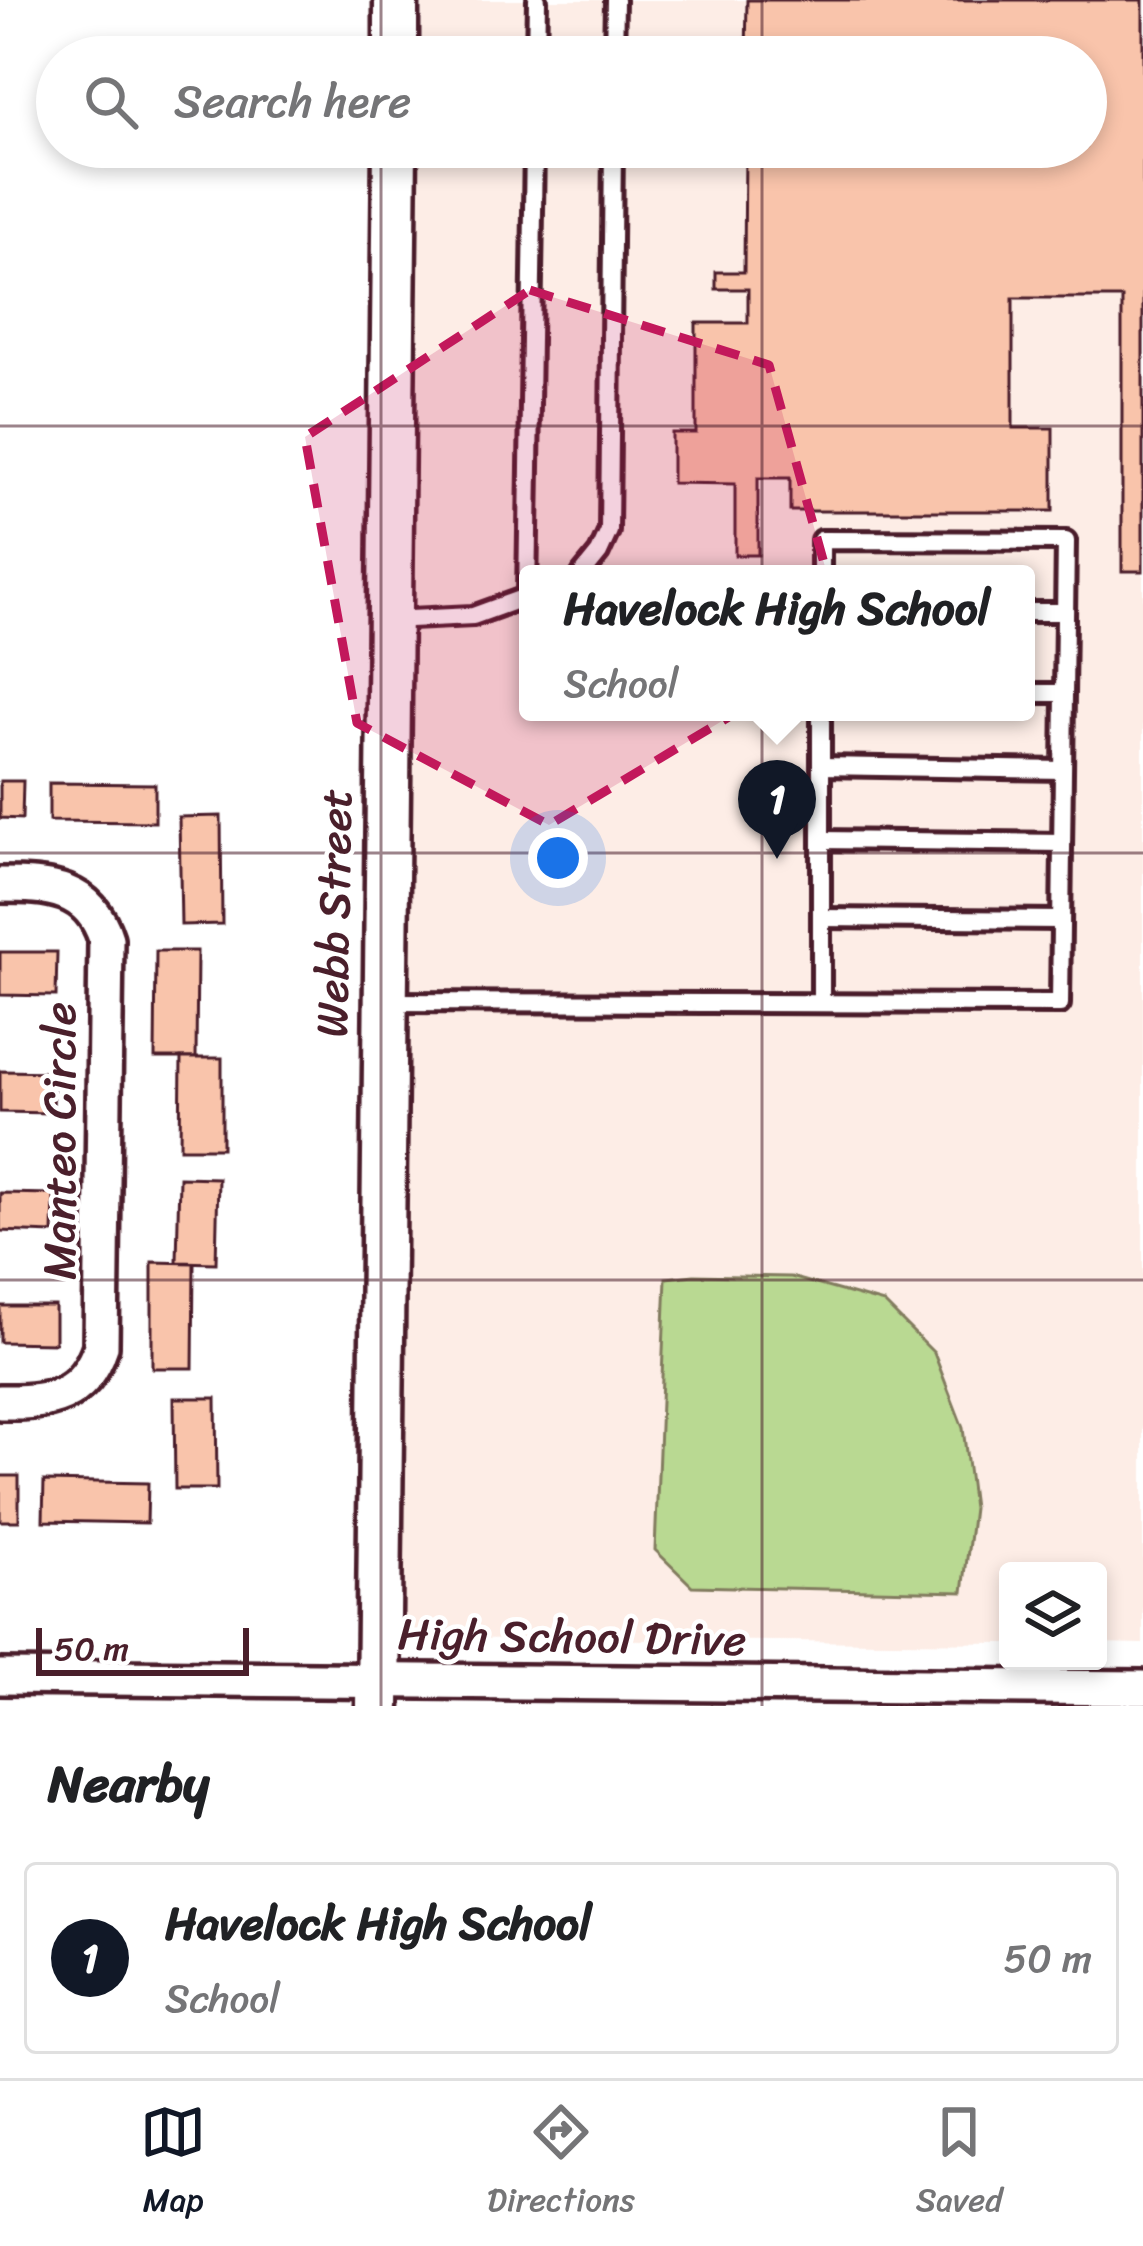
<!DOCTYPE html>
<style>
body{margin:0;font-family:Sriracha,sans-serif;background:#f2f2f2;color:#202124}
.controls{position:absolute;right:36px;bottom:36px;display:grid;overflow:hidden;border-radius:12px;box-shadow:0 6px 18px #0003}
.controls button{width:108px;height:108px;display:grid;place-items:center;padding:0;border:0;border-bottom:3px solid #e0e0e0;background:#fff;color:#202124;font:60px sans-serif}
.scale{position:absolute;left:36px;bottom:30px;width:213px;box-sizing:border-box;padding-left:12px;border:6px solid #4a1f2b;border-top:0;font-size:33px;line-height:42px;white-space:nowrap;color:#4a1f2b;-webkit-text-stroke:9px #fff;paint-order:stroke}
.you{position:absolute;left:558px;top:858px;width:42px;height:42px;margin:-30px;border:9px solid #fff;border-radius:50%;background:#1a73e8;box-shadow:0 0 0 18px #1a73e833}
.badge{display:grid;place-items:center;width:78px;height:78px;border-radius:50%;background:#111827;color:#fff;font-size:39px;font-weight:700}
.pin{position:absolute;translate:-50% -99px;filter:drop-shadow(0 3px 6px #0008)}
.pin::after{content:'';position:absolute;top:63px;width:42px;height:36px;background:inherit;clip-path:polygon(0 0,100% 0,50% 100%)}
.popup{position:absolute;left:519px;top:565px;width:516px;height:156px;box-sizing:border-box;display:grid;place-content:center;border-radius:12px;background:#fff;filter:drop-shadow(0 3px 9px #0005);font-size:39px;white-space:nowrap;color:#757577}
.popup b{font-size:45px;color:#202124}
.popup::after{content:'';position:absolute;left:50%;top:100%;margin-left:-24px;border:24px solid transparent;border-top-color:#fff}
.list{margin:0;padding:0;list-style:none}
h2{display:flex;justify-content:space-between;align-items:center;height:156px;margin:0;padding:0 48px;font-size:51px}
h2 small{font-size:39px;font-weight:400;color:#757577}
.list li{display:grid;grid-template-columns:78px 1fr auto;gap:36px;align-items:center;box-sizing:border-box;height:192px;margin:0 24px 24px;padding:0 24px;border:3px solid #e0e0e0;border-radius:12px}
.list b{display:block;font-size:45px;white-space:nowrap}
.list p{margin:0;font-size:39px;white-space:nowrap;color:#757577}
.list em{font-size:39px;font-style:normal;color:#757577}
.icon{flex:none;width:66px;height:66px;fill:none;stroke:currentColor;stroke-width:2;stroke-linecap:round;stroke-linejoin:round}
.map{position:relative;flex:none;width:1143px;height:1706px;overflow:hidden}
.search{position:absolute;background:#fff;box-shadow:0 6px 18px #0003;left:36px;right:36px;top:36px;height:132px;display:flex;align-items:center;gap:30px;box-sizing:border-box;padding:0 42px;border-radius:66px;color:#757577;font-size:45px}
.sheet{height:372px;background:#fff}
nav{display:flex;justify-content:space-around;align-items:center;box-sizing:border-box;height:168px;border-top:3px solid #e0e0e0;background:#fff;font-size:33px;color:#757577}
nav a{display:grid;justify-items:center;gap:6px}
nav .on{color:#111827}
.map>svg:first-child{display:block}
</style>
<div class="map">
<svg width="1143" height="1706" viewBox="0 0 1143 1706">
<rect width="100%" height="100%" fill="#fff"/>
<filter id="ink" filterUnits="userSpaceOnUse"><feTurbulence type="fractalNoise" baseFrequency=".00833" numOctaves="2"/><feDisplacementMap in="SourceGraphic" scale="24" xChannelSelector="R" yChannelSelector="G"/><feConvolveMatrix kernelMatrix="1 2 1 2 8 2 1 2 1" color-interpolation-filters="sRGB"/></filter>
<g filter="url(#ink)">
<path fill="#fdede6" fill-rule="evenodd" d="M422,0h721v1644l-45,-1v-72h-90v72l-605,-5 17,-1491h666v-90h-665zM528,574h498v138h-498z"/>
<path fill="#b9d992" stroke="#827c5e" stroke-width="3" d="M694,1275l97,2 93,26 50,50 29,75 10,80 -10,84 -271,-6 -37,-36 11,-272z"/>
<g fill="#f9c4ab" stroke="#4a1f2b" stroke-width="3">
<path d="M747,0h396v571h-21v-273h-109v130h40v83h-263v-33h-32v77h-23v-71l-63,-1v-50h24v-110h52v-34h-32v-17h28l1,-125h341v-90h-340z"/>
<path d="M0,781h23l-1,38 -22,-1z"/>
<path d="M49,783l106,1v38l-106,-1z"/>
<path d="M221,816l1,108 -41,1 -2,-108z"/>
<path d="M156,951h41l-1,107h-41z"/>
<path d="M0,952h57l-1,44 -56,-1z"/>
<path d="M181,1058h41v90h-42z"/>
<path d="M0,1071l54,1 -1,41 -53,-1z"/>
<path d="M179,1177l39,1 -2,85 -39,-1z"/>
<path d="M0,1193l54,1 -1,39 -53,-2z"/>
<path d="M152,1262l42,1 -1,105h-41z"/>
<path d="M0,1306h55v37l-55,-1z"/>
<path d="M174,1398h42l1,91h-42z"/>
<rect x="0" y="1476" width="19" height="45"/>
<path d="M44,1481l104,2 -1,40 -104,-2z"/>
</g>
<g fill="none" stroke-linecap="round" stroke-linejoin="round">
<g stroke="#4a1f2b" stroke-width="26">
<g id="service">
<path d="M536,57l1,-57"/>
<path d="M614,57l1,-57"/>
<path d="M582,574l17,-21 10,-22 4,-384"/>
<path d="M527,596l7,-449"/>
<path d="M1026,612h39"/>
<path d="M389,620l84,-4 55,-20"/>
<path d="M1026,693h38"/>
<path d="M821,712v291"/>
<path d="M821,766l242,4"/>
<path d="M821,840l241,3"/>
<path d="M821,918l240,2"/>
<path d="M385,1002l675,2 6,-463 -245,-1v34"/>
</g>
</g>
<g stroke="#4a1f2b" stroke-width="42">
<g id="minor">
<path d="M0,885c49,0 90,2 106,54l-5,407c-17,52 -51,57 -101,56"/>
<path d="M0,1677l1143,11"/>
</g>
</g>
<g stroke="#4a1f2b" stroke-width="51">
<g id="tertiary">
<path d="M396,57v-57"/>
<path d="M378,1706l17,-1559"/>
</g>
</g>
<use href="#service" stroke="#fff" stroke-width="16"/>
<use href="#minor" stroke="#fff" stroke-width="33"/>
<use href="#tertiary" stroke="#fff" stroke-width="42"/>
</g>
</g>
<path fill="#c2185b" fill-opacity="0.2" stroke="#c2185b" stroke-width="9" stroke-dasharray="24 15" stroke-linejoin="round" d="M530,290l239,75 78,281 -298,179 -192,-102 -52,-286z"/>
<path fill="none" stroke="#4a1f2b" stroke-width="3" stroke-opacity="0.55" d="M381,0v57M762,0v57M381,147v1559M762,147v1559M0,426h1143M0,853h1143M0,1280h1143"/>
<g text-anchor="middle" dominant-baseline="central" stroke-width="9" stroke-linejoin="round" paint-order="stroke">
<g font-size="45" fill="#4a1f2b" stroke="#fff">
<text transform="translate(334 913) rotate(-89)">Webb Street</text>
<text transform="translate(60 1141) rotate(-90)">Manteo Circle</text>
<text transform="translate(572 1637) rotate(1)">High School Drive</text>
</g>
</g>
</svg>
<div class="controls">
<button><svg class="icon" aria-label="layers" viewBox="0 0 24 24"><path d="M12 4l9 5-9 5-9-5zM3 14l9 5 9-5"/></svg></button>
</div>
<div class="scale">50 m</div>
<div class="you"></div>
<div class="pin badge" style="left:777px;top:859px">1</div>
<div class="popup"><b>Havelock High School</b>School</div>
<div class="search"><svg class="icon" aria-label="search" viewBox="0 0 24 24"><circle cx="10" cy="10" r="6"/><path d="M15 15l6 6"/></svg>Search here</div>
</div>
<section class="sheet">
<h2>Nearby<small></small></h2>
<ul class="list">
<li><span class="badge">1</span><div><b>Havelock High School</b><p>School</p></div><em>50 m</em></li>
</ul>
</section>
<nav>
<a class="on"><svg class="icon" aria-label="map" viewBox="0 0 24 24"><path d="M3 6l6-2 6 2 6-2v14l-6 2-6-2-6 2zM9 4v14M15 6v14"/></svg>Map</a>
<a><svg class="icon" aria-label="directions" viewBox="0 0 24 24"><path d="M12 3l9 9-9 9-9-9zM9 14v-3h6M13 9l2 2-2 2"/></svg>Directions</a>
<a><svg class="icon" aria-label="saved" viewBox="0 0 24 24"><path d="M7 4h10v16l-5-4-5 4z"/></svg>Saved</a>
</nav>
